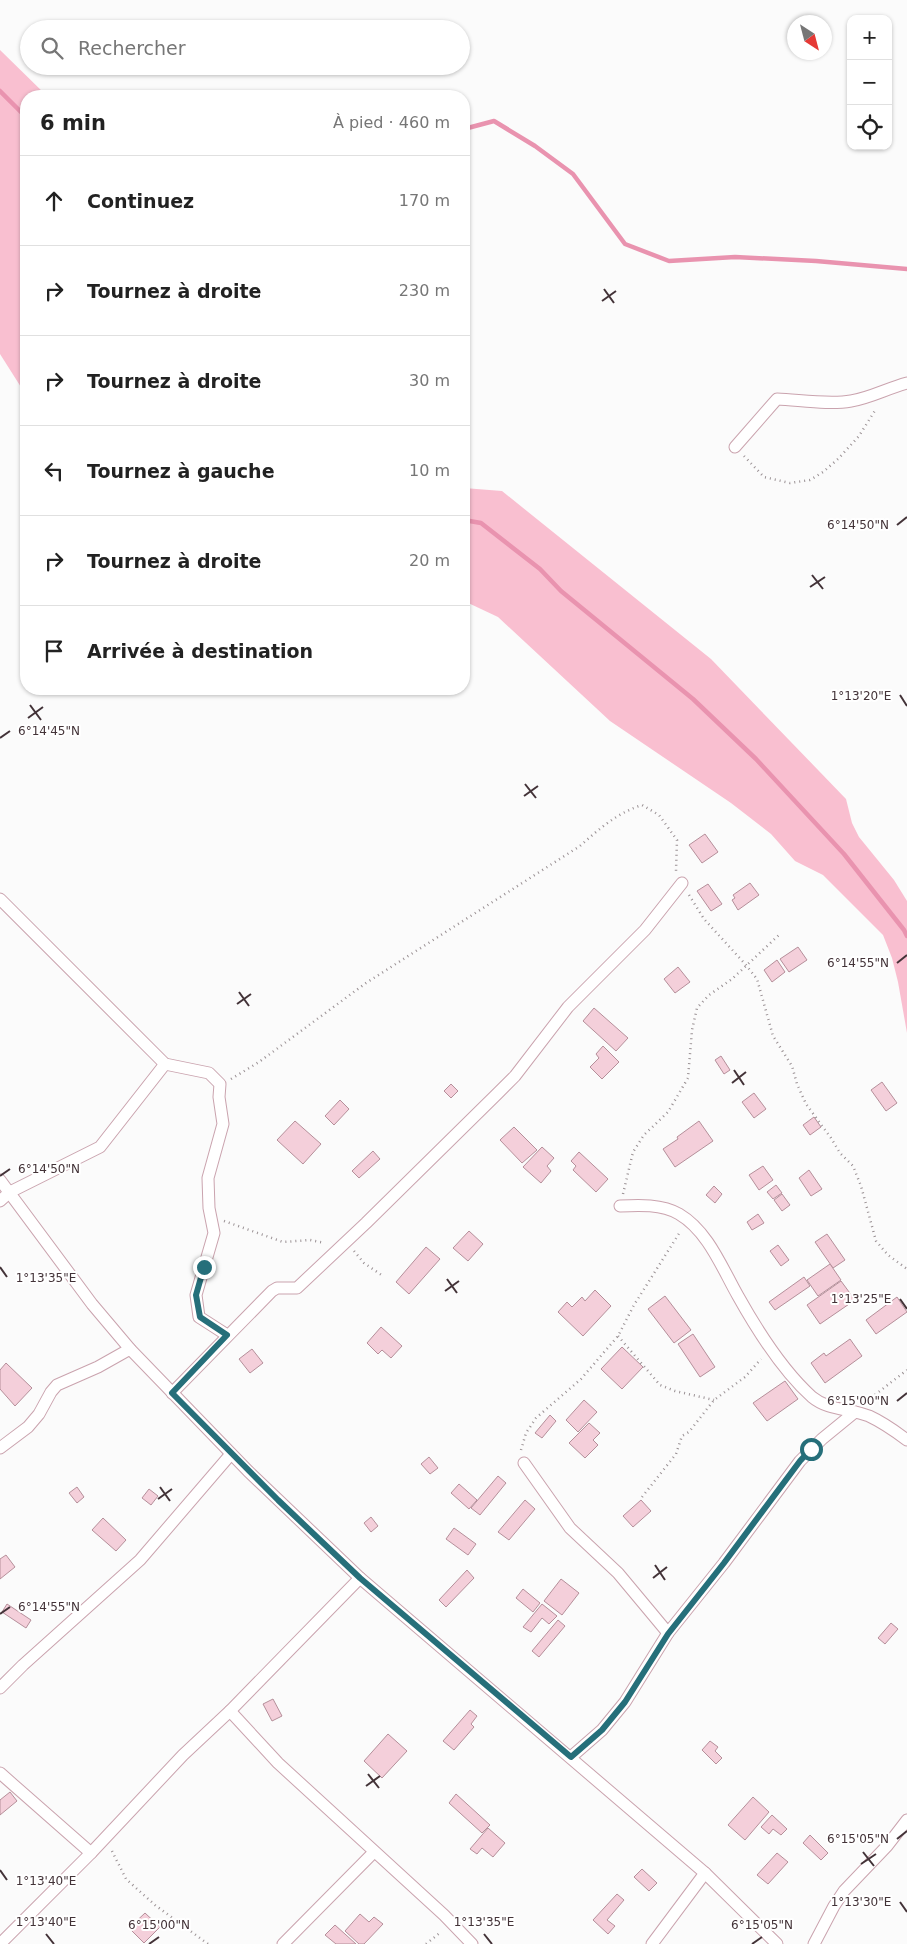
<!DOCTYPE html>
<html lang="fr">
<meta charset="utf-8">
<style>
body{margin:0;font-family:"DejaVu Sans",sans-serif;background:#f6f6f6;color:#222}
.controls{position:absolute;right:15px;top:15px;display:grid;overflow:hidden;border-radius:10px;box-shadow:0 1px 4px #0004}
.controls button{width:45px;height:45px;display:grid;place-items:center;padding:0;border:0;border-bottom:1px solid #e0e0e0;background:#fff;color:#222;font:25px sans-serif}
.compass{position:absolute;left:787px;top:15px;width:45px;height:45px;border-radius:50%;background:#fff;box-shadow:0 1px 4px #0004;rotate:144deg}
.stop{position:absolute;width:15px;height:15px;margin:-11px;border:4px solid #266f7a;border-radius:50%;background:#fff}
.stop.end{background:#266f7a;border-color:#fff;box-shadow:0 1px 5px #0008}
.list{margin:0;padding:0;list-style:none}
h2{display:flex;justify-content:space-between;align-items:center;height:65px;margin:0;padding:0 20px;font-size:21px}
h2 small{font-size:16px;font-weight:400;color:#767676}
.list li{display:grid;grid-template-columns:32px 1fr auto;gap:15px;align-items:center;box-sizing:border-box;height:90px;padding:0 20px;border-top:1px solid #e0e0e0}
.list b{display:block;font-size:19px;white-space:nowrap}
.list em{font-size:16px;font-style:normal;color:#767676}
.icon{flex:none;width:28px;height:28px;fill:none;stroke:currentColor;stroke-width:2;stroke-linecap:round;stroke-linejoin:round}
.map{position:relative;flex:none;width:907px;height:1944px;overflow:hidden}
.search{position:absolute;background:#fff;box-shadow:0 1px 4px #0004;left:20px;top:20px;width:450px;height:55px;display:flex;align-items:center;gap:12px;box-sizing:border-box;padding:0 18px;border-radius:28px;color:#767676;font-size:19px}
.panel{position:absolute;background:#fff;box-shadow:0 1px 4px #0004;left:20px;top:90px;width:450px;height:605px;border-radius:20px}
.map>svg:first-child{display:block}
</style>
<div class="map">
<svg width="907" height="1944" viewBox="0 0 907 1944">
<rect width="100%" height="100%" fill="#fbfbfb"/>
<g fill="#f9bfd0">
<path d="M0,50l47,46h-21v299l-26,-41z"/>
<path d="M464,488l38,3 209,168 135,140 6,24 7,14 35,43 13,21v132l-9,-51 -6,-24 -9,-23 -60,-60 -28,-14 -24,-27 -40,-31 -121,-82 -112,-104 -34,-16z"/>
</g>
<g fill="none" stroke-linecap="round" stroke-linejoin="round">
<g stroke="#e993af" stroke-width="4.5">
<path d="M0,91l26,26"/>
<path d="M464,129l30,-8 41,25 38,28 52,70 44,17 66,-4 81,4 91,8"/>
<path d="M464,520l17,3 59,46 21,22 132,108 63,60 88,95 60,76 3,6"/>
</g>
</g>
<g fill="#f4cfda" stroke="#b58f9a">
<path d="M705,834l13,18 -16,11 -13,-18z"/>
<path d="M750,883l9,12 -21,15 -6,-10 3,-2 -2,-3z"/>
<path d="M708,884l14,20 -11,7 -14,-20z"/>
<path d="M798,947l9,13 -18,12 -9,-13z"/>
<path d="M777,960l8,12 -13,10 -8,-12z"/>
<path d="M678,967l12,15 -15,11 -11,-14z"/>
<path d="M594,1008l34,30 -12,13 -33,-30z"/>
<path d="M603,1046l16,16 -17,17 -12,-12 9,-9 -3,-4z"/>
<path d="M721,1056l9,14 -6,4 -9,-14z"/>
<path d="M882,1082l15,21 -11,8 -15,-21z"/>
<path d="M451,1084l7,7 -7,7 -7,-7z"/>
<path d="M754,1093l12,16 -12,9 -12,-16z"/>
<path d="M340,1100l9,9 -15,16 -9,-9z"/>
<path d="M814,1117l7,10 -11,8 -7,-10z"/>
<path d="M295,1121l26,23 -18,20 -26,-24z"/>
<path d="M699,1121l14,20 -38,26 -12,-18 15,-10 -1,-2z"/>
<path d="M514,1127l23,23 -15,13 -22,-23z"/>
<path d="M542,1147l12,11 -7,8 4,5 -10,12 -18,-16z"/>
<path d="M373,1151l7,8 -21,19 -7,-7z"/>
<path d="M579,1152l29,27 -12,13 -23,-22 3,-4 -5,-5z"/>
<path d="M763,1166l10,14 -14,10 -10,-15z"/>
<path d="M809,1170l13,19 -11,7 -12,-18z"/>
<path d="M776,1185l6,8 -9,6 -6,-7z"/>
<path d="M714,1186l8,8 -7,9 -9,-8z"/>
<path d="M782,1194l8,11 -8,6 -8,-11z"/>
<path d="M758,1214l6,9 -12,7 -5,-8z"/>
<path d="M469,1231l14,13 -15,17 -15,-13z"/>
<path d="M827,1234l18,26 -12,8 -18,-26z"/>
<path d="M778,1245l11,15 -8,6 -11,-15z"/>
<path d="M426,1247l14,12 -31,35 -13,-12z"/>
<path d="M830,1264l11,16 -23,16 -11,-16z"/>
<path d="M804,1277l6,9 -35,24 -6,-8z"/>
<path d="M841,1281l14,19 -35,24 -13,-19z"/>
<path d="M595,1290l16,16 -28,30 -25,-24 9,-10 5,5 10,-10 3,4z"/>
<path d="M665,1296l26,34 -17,13 -26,-34z"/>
<path d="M897,1297l10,15 -31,22 -10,-14z"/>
<path d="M381,1327l21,19 -11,12 -9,-8 -4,4 -11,-11z"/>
<path d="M693,1334l22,33 -15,10 -22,-33z"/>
<path d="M850,1339l12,17 -37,27 -14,-20 13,-10 2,3z"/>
<path d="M622,1347l21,20 -21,22 -21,-20z"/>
<path d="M252,1349l11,14 -13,10 -11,-14z"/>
<path d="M6,1363l26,25 -17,18 -15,-17v-19z"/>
<path d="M785,1381l13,18 -31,22 -14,-18z"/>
<path d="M584,1400l13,12 -19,20 -12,-12z"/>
<path d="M550,1415l6,6 -14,17 -7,-5z"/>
<path d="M589,1423l11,10 -7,7 5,5 -13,13 -16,-15z"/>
<path d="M429,1457l9,11 -8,6 -9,-10z"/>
<path d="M498,1476l8,7 -26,32 -9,-7z"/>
<path d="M459,1484l18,16 -8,9 -18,-16z"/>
<path d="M77,1487l7,10 -7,6 -8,-10z"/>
<path d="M149,1489l9,7 -7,9 -9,-7z"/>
<path d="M525,1500l10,9 -26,31 -11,-8z"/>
<path d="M641,1500l10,11 -18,16 -10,-11z"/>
<path d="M371,1517l7,9 -7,6 -7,-9z"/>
<path d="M103,1518l23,22 -10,11 -24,-21z"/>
<path d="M454,1528l22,16 -8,11 -22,-16z"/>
<path d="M6,1555l9,12 -15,12v-20z"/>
<path d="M467,1570l7,8 -28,29 -7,-7z"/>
<path d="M561,1579l18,14 -17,22 -18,-14z"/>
<path d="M523,1589l17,14 -7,9 -17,-14z"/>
<path d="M7,1604l24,16 -5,8 -24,-16z"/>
<path d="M542,1604l15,12 -8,8 -7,-6 -11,14 -8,-5z"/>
<path d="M558,1620l7,6 -26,31 -7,-6z"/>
<path d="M891,1623l7,6 -13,15 -7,-6z"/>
<path d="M273,1699l9,17 -10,5 -9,-17z"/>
<path d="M470,1710l7,6 -6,8 3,3 -20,23 -11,-9z"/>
<path d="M388,1734l19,17 -25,27 -18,-17z"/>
<path d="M710,1741l8,6 -3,4 7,7 -6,6 -14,-14z"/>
<path d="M10,1792l7,9 -17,14v-15z"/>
<path d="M456,1794l34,31 -8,8 -33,-30z"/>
<path d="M753,1797l16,15 -24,28 -17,-15z"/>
<path d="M772,1815l15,14 -6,6 -8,-6 -4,5 -8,-7z"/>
<path d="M488,1828l17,15 -12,14 -11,-9 -5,6 -7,-5z"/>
<path d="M810,1835l18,18 -7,7 -18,-17z"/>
<path d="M777,1853l11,9 -20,22 -11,-9z"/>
<path d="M642,1869l15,14 -8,8 -15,-14z"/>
<path d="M617,1894l7,6 -17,20 8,6 -7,8 -15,-14z"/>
<path d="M145,1913l15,14 -16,16 -15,-15z"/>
<path d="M360,1914l9,8 5,-5 9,7 -19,20h-5l-14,-13z"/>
<path d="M335,1925l21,19h-20l-11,-9z"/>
</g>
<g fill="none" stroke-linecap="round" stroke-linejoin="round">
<g stroke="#caa3ae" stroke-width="13">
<g id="street">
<path d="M735,447l42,-48c23,1 52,6 74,2 19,-3 37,-13 56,-18"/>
<path d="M0,899l165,165 44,9 11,11 -1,13 4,27 -15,54 1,30 5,25 -18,62 3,22 28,18"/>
<path d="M0,1180l92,124 38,45 118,122 112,107 345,295 72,71"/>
<path d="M0,1201l10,-9 90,-45 65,-83"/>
<path d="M620,1206c19,-1 42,-2 59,8 29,17 43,54 59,82 19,34 45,75 74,101 17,14 37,11 57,19 13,6 26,15 38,24"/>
<path d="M172,1393l100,-102 5,-3h20l69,-65 132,-130 17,-17 53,-69 77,-77 37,-47"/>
<path d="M0,1448l28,-21 11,-13 12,-22 6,-7 41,-18 32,-18"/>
<path d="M524,1463l46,65 48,45 50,60"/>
<path d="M0,1688l23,-23 117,-105 91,-106"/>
<path d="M230,1711l48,52 166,152 28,29"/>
<path d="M571,1757l31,-27 23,-28 43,-69 56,-70 76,-102 22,-22 33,-27"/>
<path d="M0,1773l91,80"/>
<path d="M0,1944l91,-91 92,-98 47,-44 130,-133"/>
<path d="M283,1944l91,-92"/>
<path d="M652,1944l53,-71"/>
<path d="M814,1944l20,-38 10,-15 43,-45 20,-26"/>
</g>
</g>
<g stroke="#9a9194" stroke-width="2.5" stroke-dasharray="1 4" stroke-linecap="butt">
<path d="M744,456l20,21 26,6 20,-3 13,-8 15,-13 21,-23 17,-27"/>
<path d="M689,895l15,24 42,46 11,14 16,57 19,30 5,18 9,20 25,34 9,15 13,13 8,20 15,55 12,14 19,14"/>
<path d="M231,1079l28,-17 107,-79 214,-137c19,-17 37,-33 62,-41l17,10 18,25 -1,31"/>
<path d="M623,1194l10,-42 11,-17 24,-23 20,-34 4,-48 5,-22 12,-13 23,-16 48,-45"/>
<path d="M224,1221l59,21 27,-2 15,3"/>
<path d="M354,1251l10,12 19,13"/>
<path d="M618,1336l42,49 15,6 39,9"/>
<path d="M867,1401l40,-31"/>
<path d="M521,1450l5,-17 10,-15 45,-39 37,-43 16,-31 46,-73"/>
<path d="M642,1497l34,-43 6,-18 7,-4 25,-32 31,-23 16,-18"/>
<path d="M112,1851l14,28 29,26 53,39"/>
<path d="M426,1944l15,-12"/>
</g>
<use href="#street" stroke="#fff" stroke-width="11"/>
</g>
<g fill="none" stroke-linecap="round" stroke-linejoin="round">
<path stroke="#266f7a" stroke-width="6" d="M204,1267l-8,28 4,22 27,18 -55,58 106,107 82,78 211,179 31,-27 23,-28 43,-68 56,-71 76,-102 11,-12"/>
</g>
<path fill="none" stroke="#433338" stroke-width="2" d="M604,289l10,14M602,301l14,-10M897,525l10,-8M812,575l11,14M810,587l15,-10M900,695l7,11M30,705l11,15M28,718l15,-11M0,738l10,-7M525,784l11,14M524,796l14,-10M897,963l10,-8M239,992l10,14M237,1004l14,-10M734,1070l10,15M732,1083l14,-11M0,1176l10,-7M0,1267l7,10M447,1279l10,14M445,1291l14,-10M900,1299l7,10M897,1401l10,-8M160,1487l10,14M158,1499l14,-10M655,1565l10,15M653,1578l14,-11M0,1614l10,-7M368,1774l11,14M366,1786l14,-10M897,1839l10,-8M863,1852l11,14M861,1864l15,-10M0,1870l7,10M900,1902l7,10M46,1934l8,10M484,1934l8,10M149,1944l10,-7M752,1944l10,-7"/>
<g font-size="12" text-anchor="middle" fill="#433338" stroke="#fff" stroke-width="4" stroke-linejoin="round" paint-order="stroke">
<text x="858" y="529">6°14'50"N</text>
<text x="861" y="700">1°13'20"E</text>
<text x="49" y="735">6°14'45"N</text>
<text x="858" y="967">6°14'55"N</text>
<text x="49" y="1173">6°14'50"N</text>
<text x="46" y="1282">1°13'35"E</text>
<text x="861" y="1303">1°13'25"E</text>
<text x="858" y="1405">6°15'00"N</text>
<text x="49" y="1611">6°14'55"N</text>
<text x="858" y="1843">6°15'05"N</text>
<text x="46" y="1885">1°13'40"E</text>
<text x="861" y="1906">1°13'30"E</text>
<text x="46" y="1926">1°13'40"E</text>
<text x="484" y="1926">1°13'35"E</text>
<text x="159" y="1929">6°15'00"N</text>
<text x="762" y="1929">6°15'05"N</text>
</g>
</svg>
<div class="controls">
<button>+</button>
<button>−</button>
<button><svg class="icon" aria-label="locate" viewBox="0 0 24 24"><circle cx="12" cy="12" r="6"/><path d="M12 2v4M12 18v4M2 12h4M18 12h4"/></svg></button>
</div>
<svg class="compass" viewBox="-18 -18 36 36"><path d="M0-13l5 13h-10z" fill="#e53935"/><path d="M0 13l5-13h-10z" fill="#767676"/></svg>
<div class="stop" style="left:811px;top:1449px"></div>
<div class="stop end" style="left:204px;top:1267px"></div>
<div class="search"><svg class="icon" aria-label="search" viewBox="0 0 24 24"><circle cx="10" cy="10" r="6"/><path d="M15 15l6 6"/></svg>Rechercher</div>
<section class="panel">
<h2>6 min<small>À pied · 460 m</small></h2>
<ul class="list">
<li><svg class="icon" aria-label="ahead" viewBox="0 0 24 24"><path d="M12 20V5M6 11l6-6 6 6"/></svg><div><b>Continuez</b></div><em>170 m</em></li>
<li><svg class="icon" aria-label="right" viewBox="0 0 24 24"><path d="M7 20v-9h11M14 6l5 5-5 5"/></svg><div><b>Tournez à droite</b></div><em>230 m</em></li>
<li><svg class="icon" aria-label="right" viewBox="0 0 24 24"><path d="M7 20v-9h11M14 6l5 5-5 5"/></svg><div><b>Tournez à droite</b></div><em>30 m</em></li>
<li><svg class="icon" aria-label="left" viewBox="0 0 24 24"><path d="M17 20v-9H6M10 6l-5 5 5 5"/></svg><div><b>Tournez à gauche</b></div><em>10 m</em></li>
<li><svg class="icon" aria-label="right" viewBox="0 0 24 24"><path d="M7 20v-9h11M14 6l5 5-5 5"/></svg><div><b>Tournez à droite</b></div><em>20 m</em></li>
<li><svg class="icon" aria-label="arrive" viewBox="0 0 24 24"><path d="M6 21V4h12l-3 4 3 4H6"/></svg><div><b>Arrivée à destination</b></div></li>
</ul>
</section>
</div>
